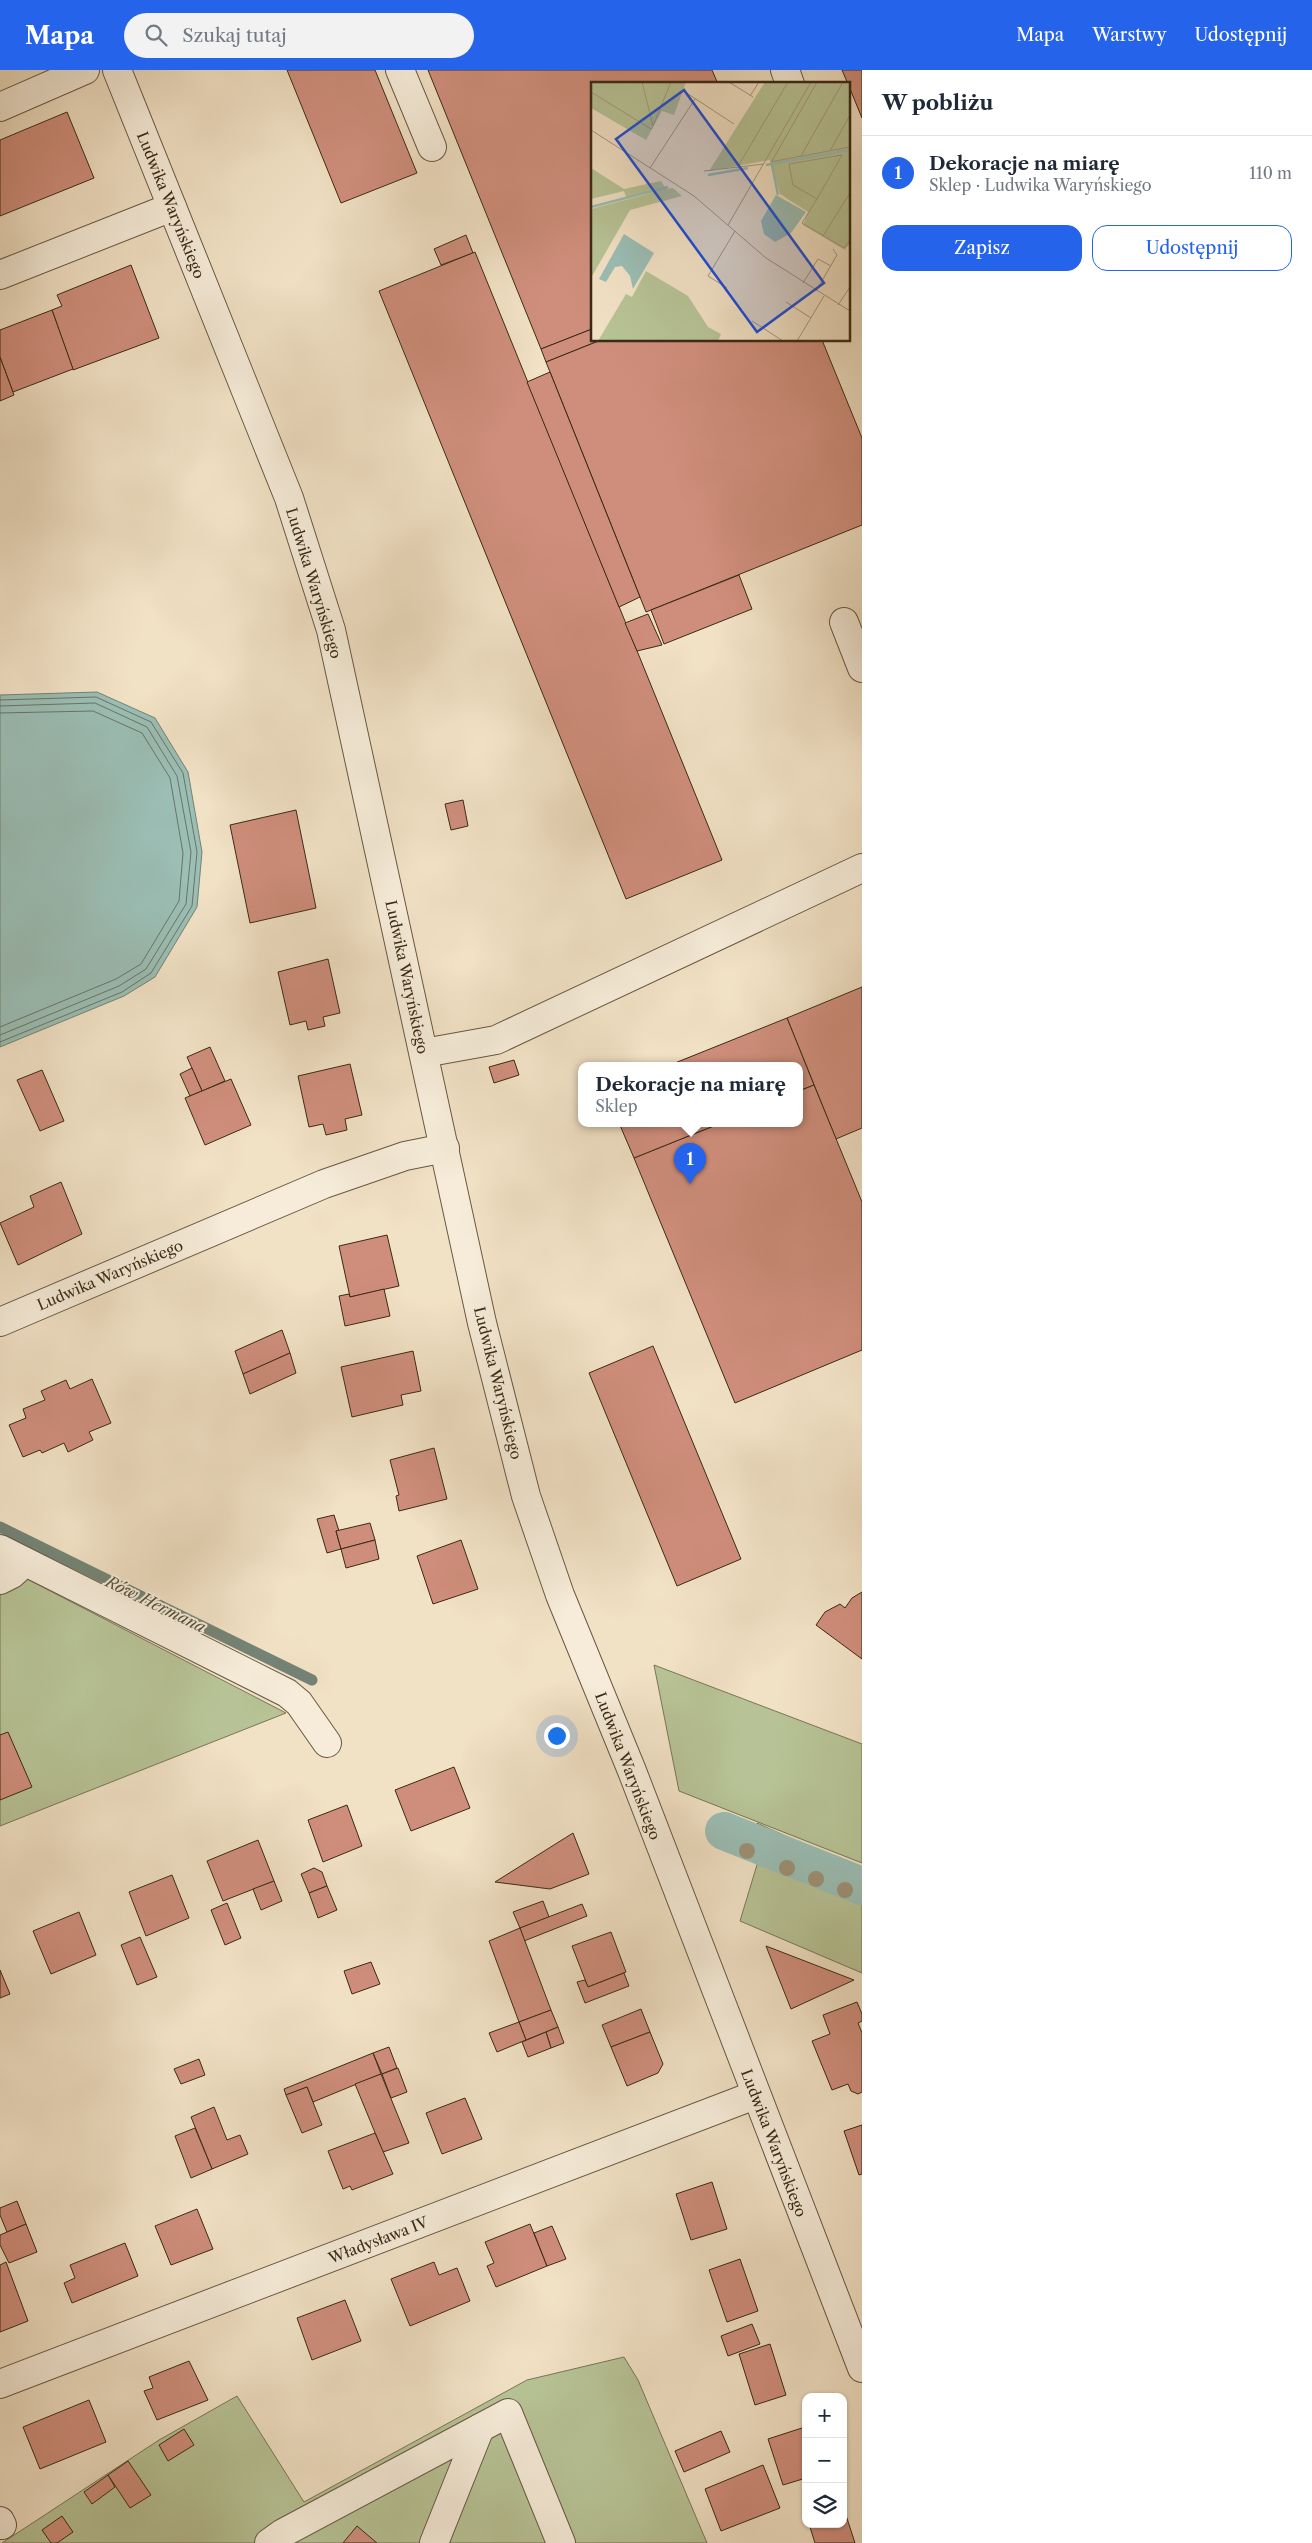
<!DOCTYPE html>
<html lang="pl">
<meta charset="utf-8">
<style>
body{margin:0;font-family:"Libre Caslon Text",serif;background:#f2f2f3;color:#1f2937}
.controls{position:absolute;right:15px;bottom:15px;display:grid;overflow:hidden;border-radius:10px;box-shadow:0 1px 4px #0004}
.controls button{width:45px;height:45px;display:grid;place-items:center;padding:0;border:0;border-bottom:1px solid #e0e1e3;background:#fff;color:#1f2937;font:25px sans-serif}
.you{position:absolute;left:556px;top:1665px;width:18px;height:18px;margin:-12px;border:4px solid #fff;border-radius:50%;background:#1a73e8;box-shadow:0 0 0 8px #1a73e833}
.badge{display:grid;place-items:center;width:32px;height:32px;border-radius:50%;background:#2563eb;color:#fff;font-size:16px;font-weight:700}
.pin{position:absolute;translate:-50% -41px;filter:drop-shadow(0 1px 2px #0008)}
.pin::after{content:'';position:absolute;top:26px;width:18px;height:15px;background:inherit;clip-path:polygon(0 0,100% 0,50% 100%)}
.popup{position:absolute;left:578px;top:992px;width:225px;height:65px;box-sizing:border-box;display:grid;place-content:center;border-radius:10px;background:#fff;filter:drop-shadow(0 1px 4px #0005);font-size:16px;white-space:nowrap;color:#747a83}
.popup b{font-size:19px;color:#1f2937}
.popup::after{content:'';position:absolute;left:50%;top:100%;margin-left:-10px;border:10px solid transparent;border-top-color:#fff}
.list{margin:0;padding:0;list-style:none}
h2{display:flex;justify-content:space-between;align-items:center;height:65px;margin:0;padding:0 20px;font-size:21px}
h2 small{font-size:16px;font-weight:400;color:#747a83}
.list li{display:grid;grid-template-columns:32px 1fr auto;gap:15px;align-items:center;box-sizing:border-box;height:75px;padding:0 20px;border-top:1px solid #e0e1e3}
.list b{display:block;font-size:19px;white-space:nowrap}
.list p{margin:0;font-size:16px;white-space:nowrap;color:#747a83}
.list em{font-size:16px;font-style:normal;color:#747a83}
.actions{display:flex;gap:10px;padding:15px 20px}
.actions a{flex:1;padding:11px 0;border:1px solid #2563eb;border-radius:15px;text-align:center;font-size:18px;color:#2563eb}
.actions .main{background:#2563eb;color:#fff}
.icon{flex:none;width:28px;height:28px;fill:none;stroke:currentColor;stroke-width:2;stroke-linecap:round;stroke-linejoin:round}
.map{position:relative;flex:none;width:862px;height:2473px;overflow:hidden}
header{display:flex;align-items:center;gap:30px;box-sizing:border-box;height:70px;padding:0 25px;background:#2563eb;color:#fff}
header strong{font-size:24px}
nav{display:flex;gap:28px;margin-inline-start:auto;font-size:18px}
.search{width:350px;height:45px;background:#f2f2f3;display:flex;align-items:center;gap:12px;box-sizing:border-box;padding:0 18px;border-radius:28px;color:#747a83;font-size:19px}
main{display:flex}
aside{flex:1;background:#fff}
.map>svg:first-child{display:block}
</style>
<header>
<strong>Mapa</strong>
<div class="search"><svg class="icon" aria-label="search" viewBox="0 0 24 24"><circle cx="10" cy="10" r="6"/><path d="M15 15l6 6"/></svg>Szukaj tutaj</div>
<nav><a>Mapa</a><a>Warstwy</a><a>Udostępnij</a></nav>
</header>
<main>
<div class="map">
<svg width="862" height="2473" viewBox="0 0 862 2473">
<rect width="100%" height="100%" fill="#f1e1c5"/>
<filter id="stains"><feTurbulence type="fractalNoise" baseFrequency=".004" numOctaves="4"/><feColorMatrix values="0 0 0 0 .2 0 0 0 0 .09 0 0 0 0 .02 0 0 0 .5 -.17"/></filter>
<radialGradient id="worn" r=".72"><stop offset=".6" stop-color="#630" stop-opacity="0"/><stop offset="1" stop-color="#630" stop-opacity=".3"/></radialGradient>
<g fill="#b7c396" stroke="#787656">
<path d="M0,1495l286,148 -286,113z"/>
<path d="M654,1595l208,79v119l-183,-72z"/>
<path d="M757,1753l105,48v102l-122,-52 23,-76z"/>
<path d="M624,2287l14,23 69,163h-705l157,-103 78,-44 67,106 223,-122z"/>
</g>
<path fill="#9bbeb5" stroke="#748375" d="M97,622l58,26 33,54 14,80 -5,55 -42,70 -31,19 -124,51v-352z"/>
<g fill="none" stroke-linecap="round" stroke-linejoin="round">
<g stroke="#6a7466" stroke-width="1">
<path d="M0,630l96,-3 55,25 32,51 14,79 -5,54 -41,67 -29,19 -122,50"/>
<path d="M0,636l95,-3 52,24 30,49 14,76 -5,52 -40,65 -27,17 -119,49"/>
<path d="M0,643l93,-2 49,22 28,45 13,75 -4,48 -38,63 -25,15 -116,48"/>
</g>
<path stroke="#748375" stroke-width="11" d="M0,1457l312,153"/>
<path stroke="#9bbeb5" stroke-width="38" d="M724,1761l138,55"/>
</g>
<g fill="#cf8e7c" stroke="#3a2a16">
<path d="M287,0h88l42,103 -76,30z"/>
<path d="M428,0h284l6,14h-126v245l-51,20z"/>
<path d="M842,0h20v48l-14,-34z"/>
<path d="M67,42l27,66 -94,38v-76z"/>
<path d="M466,165l7,18 -32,12 -7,-16z"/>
<path d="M475,182l247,608 -96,39 -247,-608z"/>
<path d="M131,195l28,73 -86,32 -21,-60 10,-4 -5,-11z"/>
<path d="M52,240l21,59 -60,23 -13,-35v-27z"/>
<path d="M592,259v11h9l-55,22 -5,-13z"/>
<path d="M601,270h221l40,98v87l-216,87 -100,-250z"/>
<path d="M0,287l14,38 -14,6z"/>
<path d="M550,302l90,225 -21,10 -92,-225z"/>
<path d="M739,505l13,34 -88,35 -13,-34z"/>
<path d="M648,544l14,31 -25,6 -12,-28z"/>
<path d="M463,730l5,26 -17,4 -6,-26z"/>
<path d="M296,740l20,98 -66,15 -20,-98z"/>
<path d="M328,889l12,54 -17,4 2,9 -17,4 -2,-9 -16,4 -12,-53z"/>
<path d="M862,917v141l-26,11 -49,-121z"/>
<path d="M787,948l27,67 -15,6v-26h-129z"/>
<path d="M210,977l15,34 -23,10 -15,-34z"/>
<path d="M514,990l5,15 -25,8 -5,-16z"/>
<path d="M350,994l12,51 -17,4 2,11 -21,5 -3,-11 -14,3 -11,-51z"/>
<path d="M192,998l10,23 -12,5 -10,-22z"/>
<path d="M42,1000l22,51 -24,10 -23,-51z"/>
<path d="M231,1009l20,46 -46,20 -20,-47z"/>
<path d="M814,1015l48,117v148l-127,53 -101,-245 87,-35h78v-32z"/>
<path d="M619,1053h102l-87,35z"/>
<path d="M61,1112l21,52 -64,31 -18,-42 34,-16 -4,-11z"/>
<path d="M387,1165l12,51 -49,11 -11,-51z"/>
<path d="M384,1219l6,27 -45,10 -6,-30 10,-2 1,3z"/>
<path d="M282,1260l8,23 -47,21 -8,-23z"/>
<path d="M653,1276l88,213 -64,27 -88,-213z"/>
<path d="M413,1281l8,40 -20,4 2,10 -51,12 -11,-50z"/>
<path d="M290,1283l6,20 -46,21 -7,-20z"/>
<path d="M92,1309l19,44 -22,9 4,8 -25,12 -4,-9 -22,10 -2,-3 -17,7 -14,-32 17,-7 -3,-9 22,-9 -4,-9 25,-11 4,9z"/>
<path d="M434,1378l13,51 -48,12 -3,-15 3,-1 -9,-35z"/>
<path d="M334,1445l5,16h-3l5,18 -14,4 -10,-34z"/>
<path d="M370,1453l5,17 -34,9 -5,-18z"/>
<path d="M375,1470l4,19 -33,9 -5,-19z"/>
<path d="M461,1470l17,49 -45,15 -16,-48z"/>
<path d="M862,1522v67l-46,-34 9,-13 15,-8 5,4 7,-10z"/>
<path d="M8,1662l24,55 -32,13v-65z"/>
<path d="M454,1697l16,41 -59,23 -16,-41z"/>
<path d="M347,1735l15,41 -39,16 -15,-42z"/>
<path d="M573,1763l16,41 -39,15 -55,-7z"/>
<path d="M258,1770l16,41 -51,20 -16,-40z"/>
<path d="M314,1798l8,4 5,14 -18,7 -8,-19z"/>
<path d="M172,1805l17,43 -43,18 -17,-44z"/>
<path d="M274,1811l8,20 -21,9 -8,-21z"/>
<path d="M327,1816l10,24 -19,8 -9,-25z"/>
<path d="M543,1831l6,16 -29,11 -7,-16z"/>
<path d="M227,1833l14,35 -16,7 -14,-35z"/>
<path d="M582,1834l5,12 -63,25 -4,-13z"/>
<path d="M79,1842l17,43 -45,19 -18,-43z"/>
<path d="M520,1858l31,82 -32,12 -30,-81z"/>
<path d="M611,1862l15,40 -38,15 -16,-41z"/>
<path d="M140,1867l17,40 -20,8 -16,-40z"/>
<path d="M766,1876l88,34 -63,29z"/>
<path d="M371,1892l9,22 -28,10 -8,-23z"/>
<path d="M0,1900l10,24 -10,4z"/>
<path d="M624,1903l5,13 -44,17 -8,-21 8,-2 3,7z"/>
<path d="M857,1932l5,12v7l-4,2 4,10v59l-4,2 -7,-3 -3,-7 -16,6 -20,-49 18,-7 -7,-19z"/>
<path d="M641,1939l9,23 -39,15 -9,-22z"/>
<path d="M551,1940l7,17 -32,13 -7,-18z"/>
<path d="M519,1952l7,18 -29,12 -8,-19z"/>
<path d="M558,1957l6,16 -13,5 -5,-16z"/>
<path d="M546,1962l5,16 -23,9 -6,-15z"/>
<path d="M650,1962l13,32 -5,9 -31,13 -16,-39z"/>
<path d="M389,1977l8,21 -15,6 -9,-21z"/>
<path d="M373,1983l8,21 -68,28 -6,-15 -21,8 -2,-6z"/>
<path d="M199,1989l6,16 -24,9 -7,-15z"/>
<path d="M398,1998l9,24 -16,6 -9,-24z"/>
<path d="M381,2004l28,69 -26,9 -28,-68z"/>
<path d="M307,2017l15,38 -20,8 -16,-38z"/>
<path d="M465,2028l17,41 -40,15 -16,-41z"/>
<path d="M214,2037l13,33 13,-5 8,19 -36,15 -21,-52z"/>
<path d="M862,2055v49l-3,1 -15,-44z"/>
<path d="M195,2058l17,41 -21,9 -16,-42z"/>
<path d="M375,2063l18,41 -41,16 -2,-4 -7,3 -15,-38z"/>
<path d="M712,2112l15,47 -36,11 -15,-46z"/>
<path d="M17,2131l9,23 -19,8 -7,-17v-7z"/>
<path d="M197,2139l16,40 -42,16 -16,-39z"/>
<path d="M26,2154l11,28 -28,11 -9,-18v-10z"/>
<path d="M530,2154l17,42 -51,21 -9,-21 7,-3 -9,-21z"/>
<path d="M552,2156l14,33 -19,7 -13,-33z"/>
<path d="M125,2173l13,33 -66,27 -8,-20 11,-5 -5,-13z"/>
<path d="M740,2189l18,52 -31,11 -18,-52z"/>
<path d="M6,2192l22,59 -28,11v-67z"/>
<path d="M434,2192l5,13 18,-7 13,33 -60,25 -19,-47z"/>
<path d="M345,2230l16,41 -49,19 -15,-42z"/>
<path d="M752,2254l8,20 -32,12 -7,-20z"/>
<path d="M770,2274l16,51 -31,10 -16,-51z"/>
<path d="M189,2291l19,39 -51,20 -13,-29 9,-3 -4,-11z"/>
<path d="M89,2330l17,42 -66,27 -17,-42z"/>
<path d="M805,2357l1,51 -23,7 -15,-46z"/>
<path d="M184,2359l10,16 -26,16 -9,-16z"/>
<path d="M721,2361l9,21 -46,20 -9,-21z"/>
<path d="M128,2391l23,34 -21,13 -22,-33z"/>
<path d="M763,2395l17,43 -59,23 -16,-42z"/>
<path d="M108,2405l7,12 -23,17 -8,-12z"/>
<path d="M843,2436l12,37h-40l-6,-19h34z"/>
<path d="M62,2446l11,16 -16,11h-6l-9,-13z"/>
<path d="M357,2456l20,17h-34z"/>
</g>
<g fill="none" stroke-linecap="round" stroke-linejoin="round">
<g stroke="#685842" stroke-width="30">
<g id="minor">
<path d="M117,0l172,428 42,132 151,693 44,173 34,99 72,176 230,597"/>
<path d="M400,0l32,77"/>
<path d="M785,0l5,14"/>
<path d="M0,37l85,-37"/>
<path d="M0,205l172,-68"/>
<path d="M844,552l18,46"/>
<path d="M424,983l72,-13 366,-172"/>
<path d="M0,1252l324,-138 81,-28 40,-8"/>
<path d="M0,1479l287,144 12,10 28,40"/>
<path d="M0,1510l12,-6 13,-12"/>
<path d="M0,2314l755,-289"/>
<path d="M480,2358l28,-15 53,130"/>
<path d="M0,2451l2,4"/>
<path d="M269,2473l14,-10 197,-105 -46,115"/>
</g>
</g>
<use href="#minor" stroke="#f6ecd9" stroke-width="28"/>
</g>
<g fill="#9d9176">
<circle cx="747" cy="1781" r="8"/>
<circle cx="787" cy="1798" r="8"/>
<circle cx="816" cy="1809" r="8"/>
<circle cx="845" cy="1820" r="8"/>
</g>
<g text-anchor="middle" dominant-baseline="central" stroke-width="4" stroke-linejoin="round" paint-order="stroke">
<g font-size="15" fill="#3a2a16" stroke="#f6ecd9">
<text transform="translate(171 135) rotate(68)">Ludwika Waryńskiego</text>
<text transform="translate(314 513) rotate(73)">Ludwika Waryńskiego</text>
<text transform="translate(407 907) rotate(78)">Ludwika Waryńskiego</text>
<text transform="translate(110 1205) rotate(-23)">Ludwika Waryńskiego</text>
<text transform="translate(498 1313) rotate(76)">Ludwika Waryńskiego</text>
<text transform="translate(628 1696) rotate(69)">Ludwika Waryńskiego</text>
<text transform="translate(774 2073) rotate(69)">Ludwika Waryńskiego</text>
<text transform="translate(378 2170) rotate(-21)">Władysława IV</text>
</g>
<g font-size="16" font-style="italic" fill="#524f3e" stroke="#f6ecd9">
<text transform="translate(156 1534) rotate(26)">Rów Hermana</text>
</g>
</g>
<g transform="translate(591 12)">
<rect width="259" height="259" fill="#f1e1c5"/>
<path d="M0,0h95l-12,33 -12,-4 -16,29 -55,-32zM174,0h85v161l-5,7 -42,-25 5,-13 -28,-18 -10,-34 -61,11zM0,86l33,21 37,-8 5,8 7,-1 9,8 -52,14 -39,68v-69l64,-17 -29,5 -2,-6 -33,8zM55,189l42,25 20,31 13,7 -3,7h-120l28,-47 6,3z" fill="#b7c396"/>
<path d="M185,113l30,17 -15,21 -16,9 -11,-8 -3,-13zM33,152l30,19 -21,36 -3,-13 -8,-10 -7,1 -9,15 -7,-3z" fill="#9bbeb5"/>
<path fill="none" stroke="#9bbeb5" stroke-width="2.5" d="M175,83l84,-15M181,83l6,30M117,93l40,-7M0,125l77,-20"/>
<path fill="none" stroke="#a8987f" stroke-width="1" d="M51,0l11,44 18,-44M138,0l24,15M0,10l60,37 2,-2M94,10l49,32M159,14l9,-14M0,48l103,66 72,62 84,53M239,69l20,-36M251,73l-25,44 -24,-14 -4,-21zM210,74l42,-74M181,79l45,-79M179,80l80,-15M59,86l45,-69M146,86l51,-86M113,89l60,-7M226,117l-15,24 42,25 6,-8M137,143l83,-143M232,154l27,-43M212,201l15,-24 13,7M136,206l-19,-12 27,-45M225,209l21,-36 -4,-6M195,220l25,16M247,223l12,-18M161,239l31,20M206,259l27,-45"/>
<path fill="#1d4ed8" fill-opacity="0.15" stroke="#1d4ed8" stroke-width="2.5" d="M93,8l140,193 -67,49 -141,-193z"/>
<rect width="259" height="259" fill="none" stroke="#3a2a16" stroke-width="2.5"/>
</g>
<rect width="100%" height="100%" filter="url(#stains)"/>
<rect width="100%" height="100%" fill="url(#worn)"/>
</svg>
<div class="controls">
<button>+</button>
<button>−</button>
<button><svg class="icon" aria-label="layers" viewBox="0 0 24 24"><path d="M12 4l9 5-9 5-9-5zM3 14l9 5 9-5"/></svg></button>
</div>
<div class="you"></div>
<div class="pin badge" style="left:690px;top:1114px">1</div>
<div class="popup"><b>Dekoracje na miarę</b>Sklep</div>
</div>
<aside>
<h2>W pobliżu<small></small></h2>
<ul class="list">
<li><span class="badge">1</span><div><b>Dekoracje na miarę</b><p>Sklep · Ludwika Waryńskiego</p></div><em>110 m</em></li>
</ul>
<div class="actions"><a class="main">Zapisz</a><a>Udostępnij</a></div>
</aside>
</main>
